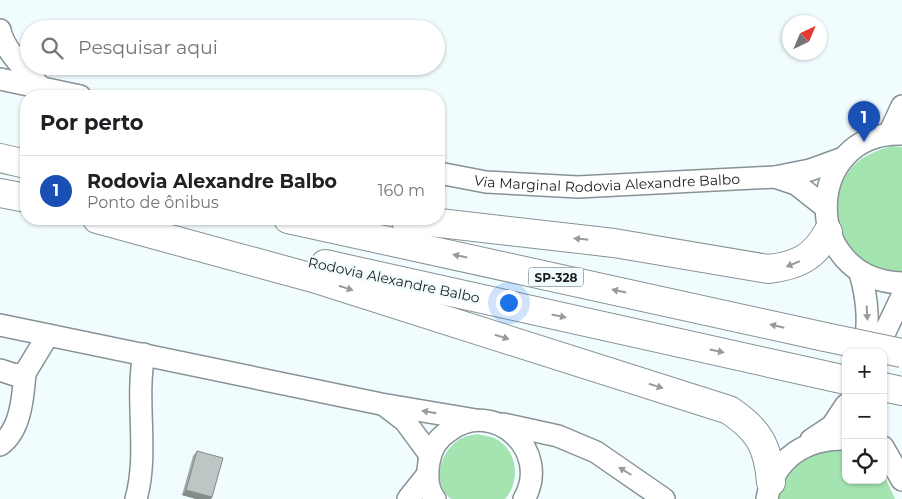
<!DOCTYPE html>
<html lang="pt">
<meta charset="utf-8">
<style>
body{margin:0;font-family:Montserrat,sans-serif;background:#f6f6f6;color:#202124}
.controls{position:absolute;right:15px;bottom:15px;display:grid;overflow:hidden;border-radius:10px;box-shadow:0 1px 4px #0004}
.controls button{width:45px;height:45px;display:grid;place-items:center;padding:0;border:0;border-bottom:1px solid #e0e0e0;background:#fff;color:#202124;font:25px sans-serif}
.compass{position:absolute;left:782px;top:15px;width:45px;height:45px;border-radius:50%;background:#fff;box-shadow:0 1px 4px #0004;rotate:44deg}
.you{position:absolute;left:508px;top:302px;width:18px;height:18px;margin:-12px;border:4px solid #fff;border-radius:50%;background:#1a73e8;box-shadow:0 0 0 8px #1a73e833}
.badge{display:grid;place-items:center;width:32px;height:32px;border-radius:50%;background:#db2777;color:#fff;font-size:16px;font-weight:700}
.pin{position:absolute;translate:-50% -41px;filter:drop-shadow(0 1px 2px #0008)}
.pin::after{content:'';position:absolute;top:26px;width:18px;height:15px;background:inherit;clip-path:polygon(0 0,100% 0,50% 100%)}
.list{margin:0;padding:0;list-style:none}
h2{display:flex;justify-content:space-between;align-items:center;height:65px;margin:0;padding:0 20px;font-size:21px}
h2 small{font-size:16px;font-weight:400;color:#757577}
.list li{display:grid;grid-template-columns:32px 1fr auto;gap:15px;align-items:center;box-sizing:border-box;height:70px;padding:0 20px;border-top:1px solid #e0e0e0}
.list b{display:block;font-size:19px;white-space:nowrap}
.list p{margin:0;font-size:16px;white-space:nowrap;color:#757577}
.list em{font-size:16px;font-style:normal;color:#757577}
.icon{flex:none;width:28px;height:28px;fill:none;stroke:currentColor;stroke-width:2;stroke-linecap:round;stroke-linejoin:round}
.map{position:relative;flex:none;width:902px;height:499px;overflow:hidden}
.search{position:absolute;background:#fff;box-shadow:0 1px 4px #0004;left:20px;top:20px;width:425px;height:55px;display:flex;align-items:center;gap:12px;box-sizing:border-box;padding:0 18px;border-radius:28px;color:#757577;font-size:19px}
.panel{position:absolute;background:#fff;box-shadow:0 1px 4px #0004;left:20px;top:90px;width:425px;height:135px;border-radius:20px}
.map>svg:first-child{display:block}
</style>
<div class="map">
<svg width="902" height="499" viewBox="0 0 902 499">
<rect width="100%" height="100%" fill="#f1fcff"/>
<g fill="#a3e4b0">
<path d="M891,146l11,1v124c-14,0 -28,-3 -40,-11 -27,-20 -33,-63 -13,-89 10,-14 26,-20 42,-25z"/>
<path d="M478,434c5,2 11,2 16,4 24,11 27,43 11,61h-54c-20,-17 -11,-48 9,-60 5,-3 12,-4 18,-5z"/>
<path d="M822,451h24v29h37v-7l12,26h-118c11,-27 19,-36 45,-48z"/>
</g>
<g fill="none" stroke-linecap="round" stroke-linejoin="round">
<g stroke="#889295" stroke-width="24">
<g id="minor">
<path d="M0,30c3,19 29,44 41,58"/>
<path d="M0,79l80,17"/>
<path d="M889,134l13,-28"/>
<path d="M902,134c-99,-3 -103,146 0,149"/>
<path id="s1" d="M439,173l47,9 92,5 197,-10 35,-7 33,-12"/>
<path d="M775,177l21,7 28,22"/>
<path d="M860,273c8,27 10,53 3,80"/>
<path d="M0,325l381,79 95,16"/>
<path d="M881,353l4,-21 17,-36"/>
<path d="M0,370l15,5 10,-2 23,-38"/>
<path d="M384,405l21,16 25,34"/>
<path d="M503,424l55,12 38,16 68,47"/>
<path d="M811,440l21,-14 14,-21"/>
<path d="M0,445c21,-15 23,-48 25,-72"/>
<path d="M883,447l19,33"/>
<path d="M136,499c13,-46 -1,-97 8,-145"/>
<path d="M408,499l19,-24"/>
<path d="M435,499c-8,-10 -8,-25 -6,-37 2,-13 9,-24 20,-31 45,-34 103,20 75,68"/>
<path d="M767,499c7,-41 39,-61 79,-60"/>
</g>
</g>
<g stroke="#889295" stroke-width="30">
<g id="highway">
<path d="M0,158l26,6"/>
<path d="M0,193l26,5"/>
<path d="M97,219l216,59 416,132c30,20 39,36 42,72"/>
<path d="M288,219l537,118"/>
<path d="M405,219l209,24 154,26c28,-3 46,-11 60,-37"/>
<path d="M325,264l521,116"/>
<path d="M883,387l19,4"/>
</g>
</g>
<use href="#minor" stroke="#fff" stroke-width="21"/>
<use href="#highway" stroke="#fff" stroke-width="28"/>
<g stroke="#889295" stroke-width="30" stroke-linecap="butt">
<path id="highway-bridge" d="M825,337l77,16"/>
</g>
<use href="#highway-bridge" stroke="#fff" stroke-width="28"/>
</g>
<path fill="#a2aaa9" d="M197,451l15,46 -1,2h-15l-14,-4 11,-39z"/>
<path fill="#848b89" d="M186,490l26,7 -1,2h-15l-14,-4z"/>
<path fill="#bcc6c4" stroke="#848b89" d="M197,451l26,7 -11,39 -26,-7z"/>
<defs><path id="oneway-solid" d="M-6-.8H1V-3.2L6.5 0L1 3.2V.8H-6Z" transform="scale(1.25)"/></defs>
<g fill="#999b9b">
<use href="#oneway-solid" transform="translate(581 239) rotate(-174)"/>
<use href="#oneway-solid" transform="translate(460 256) rotate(-168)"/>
<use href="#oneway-solid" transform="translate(793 264) rotate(158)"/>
<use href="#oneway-solid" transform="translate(346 288) rotate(17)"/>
<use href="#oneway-solid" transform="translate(619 291) rotate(-168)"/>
<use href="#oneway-solid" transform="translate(867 313) rotate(87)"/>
<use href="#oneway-solid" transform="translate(559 316) rotate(12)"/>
<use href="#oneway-solid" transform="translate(777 326) rotate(-167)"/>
<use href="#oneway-solid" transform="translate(502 337) rotate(18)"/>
<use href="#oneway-solid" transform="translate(717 351) rotate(12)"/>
<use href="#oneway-solid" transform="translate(656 386) rotate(18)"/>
<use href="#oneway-solid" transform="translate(429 412) rotate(-170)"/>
<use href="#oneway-solid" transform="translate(625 471) rotate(-148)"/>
</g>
<g text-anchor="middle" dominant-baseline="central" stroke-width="4.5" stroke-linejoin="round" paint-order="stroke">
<rect fill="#f1fcff" stroke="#5d6264" stroke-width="1" x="528.5" y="267.5" width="55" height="19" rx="4"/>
<g font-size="12" font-weight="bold" fill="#1d2021">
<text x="556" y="277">SP-328</text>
</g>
<g font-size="14" fill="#1d2021" stroke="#f1fcff">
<text stroke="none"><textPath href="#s1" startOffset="169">Via Marginal Rodovia Alexandre Balbo</textPath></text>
<text transform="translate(394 280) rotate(12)">Rodovia Alexandre Balbo</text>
</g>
</g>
</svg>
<div class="controls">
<button>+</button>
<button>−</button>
<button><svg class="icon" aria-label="locate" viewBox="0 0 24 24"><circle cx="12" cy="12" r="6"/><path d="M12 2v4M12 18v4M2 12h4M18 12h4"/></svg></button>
</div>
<svg class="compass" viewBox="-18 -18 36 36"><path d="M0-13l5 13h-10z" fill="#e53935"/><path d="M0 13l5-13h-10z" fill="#757577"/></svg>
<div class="you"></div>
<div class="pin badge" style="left:864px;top:142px;background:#1a4fb4">1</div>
<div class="search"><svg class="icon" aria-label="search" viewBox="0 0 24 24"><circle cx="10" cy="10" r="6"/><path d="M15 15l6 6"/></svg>Pesquisar aqui</div>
<section class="panel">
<h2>Por perto<small></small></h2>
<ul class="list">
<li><span class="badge" style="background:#1a4fb4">1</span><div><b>Rodovia Alexandre Balbo</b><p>Ponto de ônibus</p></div><em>160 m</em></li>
</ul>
</section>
</div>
